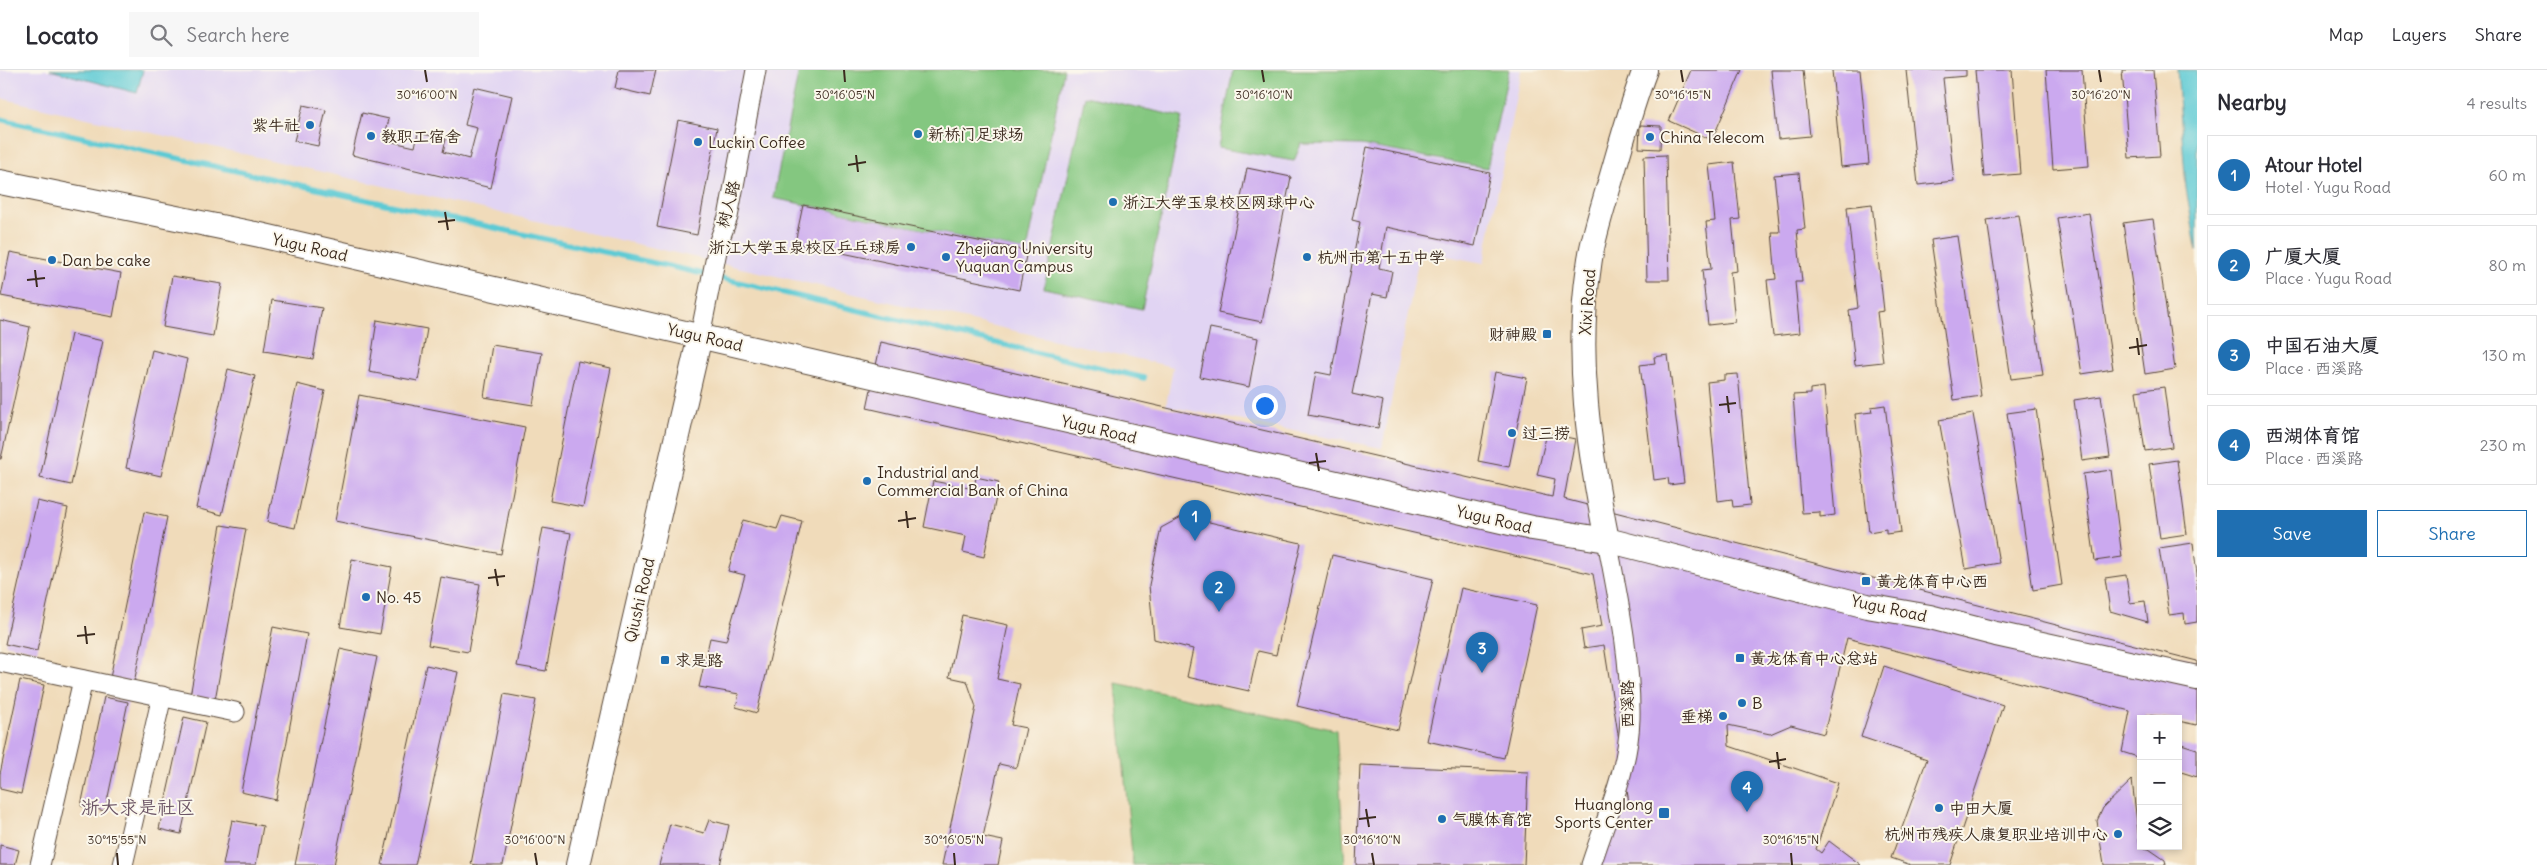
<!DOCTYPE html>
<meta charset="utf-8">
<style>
body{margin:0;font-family:Delius,"LXGW WenKai TC",sans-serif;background:#f7f7f7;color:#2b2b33}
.controls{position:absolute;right:15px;bottom:15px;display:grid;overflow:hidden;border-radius:0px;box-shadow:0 2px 8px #0003}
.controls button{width:45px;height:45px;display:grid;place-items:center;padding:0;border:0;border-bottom:1px solid #e1e1e2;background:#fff;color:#2b2b33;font:25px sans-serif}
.you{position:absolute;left:1264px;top:335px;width:18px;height:18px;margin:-12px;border:4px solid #fff;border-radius:50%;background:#1a73e8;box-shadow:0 0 0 8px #1a73e833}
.badge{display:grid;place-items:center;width:32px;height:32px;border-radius:50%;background:#1f6fb2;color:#fff;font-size:16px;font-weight:700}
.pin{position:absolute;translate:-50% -41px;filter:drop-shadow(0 1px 2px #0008)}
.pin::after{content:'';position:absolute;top:26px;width:18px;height:15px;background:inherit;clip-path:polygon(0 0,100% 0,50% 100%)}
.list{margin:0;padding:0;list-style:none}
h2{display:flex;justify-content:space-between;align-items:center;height:65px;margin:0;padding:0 20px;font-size:21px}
h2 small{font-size:16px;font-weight:400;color:#7c7c81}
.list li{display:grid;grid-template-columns:32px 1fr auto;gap:15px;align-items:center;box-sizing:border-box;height:80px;margin:0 10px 10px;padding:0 10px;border:1px solid #e1e1e2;border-radius:0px}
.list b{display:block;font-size:19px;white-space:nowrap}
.list p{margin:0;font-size:16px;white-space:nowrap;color:#7c7c81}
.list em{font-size:16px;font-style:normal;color:#7c7c81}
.actions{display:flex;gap:10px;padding:15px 20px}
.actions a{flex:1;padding:11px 0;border:1px solid #1f6fb2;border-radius:0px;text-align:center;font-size:18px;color:#1f6fb2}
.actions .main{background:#1f6fb2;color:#fff}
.icon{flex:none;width:28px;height:28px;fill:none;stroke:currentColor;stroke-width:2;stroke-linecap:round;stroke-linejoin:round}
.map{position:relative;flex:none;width:2197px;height:795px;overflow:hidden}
header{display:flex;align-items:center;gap:30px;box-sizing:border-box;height:70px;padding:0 25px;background:#fff;border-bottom:1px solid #e1e1e2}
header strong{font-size:24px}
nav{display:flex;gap:28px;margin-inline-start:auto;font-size:18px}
.search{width:350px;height:45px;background:#f7f7f7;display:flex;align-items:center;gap:12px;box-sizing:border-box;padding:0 18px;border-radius:0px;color:#7c7c81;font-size:19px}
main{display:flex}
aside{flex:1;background:#fff}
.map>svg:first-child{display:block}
</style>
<header>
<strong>Locato</strong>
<div class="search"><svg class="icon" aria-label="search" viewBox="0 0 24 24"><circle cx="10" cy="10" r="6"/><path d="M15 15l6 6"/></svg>Search here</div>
<nav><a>Map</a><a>Layers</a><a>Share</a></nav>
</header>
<main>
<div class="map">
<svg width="2197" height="795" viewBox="0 0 2197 795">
<rect width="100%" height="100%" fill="#fbf7ec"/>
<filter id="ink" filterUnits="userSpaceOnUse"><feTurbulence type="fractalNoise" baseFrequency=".02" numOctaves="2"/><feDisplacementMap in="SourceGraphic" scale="10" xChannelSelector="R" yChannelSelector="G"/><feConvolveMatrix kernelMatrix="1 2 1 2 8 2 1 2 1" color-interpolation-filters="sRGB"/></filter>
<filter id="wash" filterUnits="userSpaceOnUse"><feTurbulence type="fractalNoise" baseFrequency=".0096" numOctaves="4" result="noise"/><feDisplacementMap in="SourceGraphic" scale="20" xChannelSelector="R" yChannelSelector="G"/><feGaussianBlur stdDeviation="1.12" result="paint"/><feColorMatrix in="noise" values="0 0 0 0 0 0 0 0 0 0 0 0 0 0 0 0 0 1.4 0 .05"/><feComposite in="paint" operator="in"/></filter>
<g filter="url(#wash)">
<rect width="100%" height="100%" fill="#f0dbba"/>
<path fill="#e1d4f3" d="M0,0h1521l-37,193 -64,-12 -38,197 -216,-42 7,-39 -1173,-269z"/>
<g fill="#84c780" stroke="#60784f">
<path d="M799,0h265l-37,181 -254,-53z"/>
<path d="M1233,0h276l-22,98 -126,-23 -60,-1 -7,17 -76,-13z"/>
<path d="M1085,26l97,21 -40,192 -98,-21z"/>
<path d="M1116,613l220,47 9,135h-212z"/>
</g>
<g fill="#5dcad4" stroke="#4c7a79">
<path d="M50,0h93l-6,23z"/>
<path d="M2177,0h20v182l-11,-64z"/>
</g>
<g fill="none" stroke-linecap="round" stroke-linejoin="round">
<path stroke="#5dcad4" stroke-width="5.5" d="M0,49l704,155 440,104"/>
</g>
<g id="blocks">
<g fill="#cba9ef">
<path d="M619,0h37l-6,26 -35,-8z"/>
<path d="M1691,0h51l-30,70 -43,-19z"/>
<path d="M1771,0h32l7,66 -32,3z"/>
<path d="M1832,0h28l9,94 -28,3z"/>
<path d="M1906,0h60v6l-23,2 11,103 -36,4z"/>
<path d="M1975,0h37l8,104 -36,3z"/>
<path d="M2046,0h36l7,96 -36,3z"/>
<path d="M2122,0h31l7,86 -31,2z"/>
<path d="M474,17l38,9 -21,92 -139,-33 10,-42 27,6 -5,21 31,7 3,-14 28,6 -3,13 26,7 8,-31 -12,-3z"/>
<path d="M303,35l23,5 -8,36 -24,-5z"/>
<path d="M678,50l39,8 -20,107 -40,-8z"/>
<path d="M1640,55l21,1 -1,23 -21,-1z"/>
<path d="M1367,77l123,26 -15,73 -89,-19 -7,41 13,3 -5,26 -15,-3 -20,100 31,7 -5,27 -70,-13 8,-43 15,3 29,-153 -8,-2z"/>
<path d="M1666,85l3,125h-22l-3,-124z"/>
<path d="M1734,92l6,57 -8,1 5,51 -7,1 5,50 -27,3 -6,-55 9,-1 -5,-47 9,-1 -6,-56z"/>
<path d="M1247,98l44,9 -29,145 -44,-9z"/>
<path d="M1799,103l6,56 -8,1 5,52h-7l5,51 -27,3 -6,-56 9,-1 -4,-47h8l-6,-57z"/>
<path d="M1872,134l12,107 -7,1 6,50 -28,3 -6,-55 9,-2 -11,-101z"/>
<path d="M803,135l224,46 -8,39 -224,-47z"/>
<path d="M2089,143l24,156 -31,5 -25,-156z"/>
<path d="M2019,145l24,160 -32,4 -24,-159z"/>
<path d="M2153,149l22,150 -30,5 -22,-151z"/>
<path d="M1957,166l24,160 -27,4 -23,-160z"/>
<path d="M10,182l111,21 -8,44 -112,-21z"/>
<path d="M172,206l50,8 -9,52 -50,-9z"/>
<path d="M272,230l50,8 -9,51 -49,-8z"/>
<path d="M0,250l30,7 -29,132h-1z"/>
<path d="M377,250l50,9 -9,52 -49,-9z"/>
<path d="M1210,258l48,10 -9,49 -49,-10z"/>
<path d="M71,264l32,7 -32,144 -31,-7z"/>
<path d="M881,272l671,155 3,-18 -18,-4 10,-42 28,6 -11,60 633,162v64l-19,-4v-2l-32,-4v4h-5v39l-19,-6 8,-41 -283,-73 -23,96 -33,-9 -21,9 -42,-9 1,21 109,37 -22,66 5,4 8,-12 32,24h-261l17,-61 12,-1 -25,-158 -20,3 -3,-18 21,-4 -9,-52 -726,-166z"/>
<path d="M492,275l50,8 -9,52 -49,-8z"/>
<path d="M152,280l35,9 -26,117 -35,-8z"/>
<path d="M1668,285l16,128 -15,2 -1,-7 -14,2 -14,-115 15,-2 -1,-6z"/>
<path d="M578,291l33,7 -28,139 -33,-6z"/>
<path d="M228,299l27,7 -33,139 -26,-7z"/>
<path d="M1495,302l32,6 -18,89 -31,-6z"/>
<path d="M1738,304l12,131 -17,2 -1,-8 -14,2 -11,-119 17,-2v-5z"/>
<path d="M297,314l28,7 -30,137 -28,-6z"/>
<path d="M1824,317l11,128 -15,2v-5l-18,1 -9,-118 17,-1v-5z"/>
<path d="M2164,317l8,60 -27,4 -9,-60z"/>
<path d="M359,325l166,32 -24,127 -166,-33z"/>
<path d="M2101,326l9,61 -28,4 -8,-61z"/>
<path d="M1885,335l16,127 -15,2v-5l-17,3 -14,-118 17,-2 -1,-5z"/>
<path d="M2036,339l26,176 -29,5 -26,-177z"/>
<path d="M1973,344l26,149 -33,6 -27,-149z"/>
<path d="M2177,390l10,74 -27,4 -11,-74z"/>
<path d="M2111,400l11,87 -27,4 -12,-87z"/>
<path d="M976,407l23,5 -15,75 -21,-5 3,-16 -42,-9 9,-46 41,8z"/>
<path d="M37,431l31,7 -31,143 -32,-7z"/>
<path d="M144,442l23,5 -33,166 -24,-5z"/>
<path d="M782,446l20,5 -45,192 -21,-6 3,-13 -40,-7 11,-49 16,3 19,-66 -17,-4 15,-51 34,9z"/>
<path d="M1183,446l118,27 -25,112 -18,-4 -9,40 -62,-14 6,-28 -39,-10 -5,-54 12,-57z"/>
<path d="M221,455l25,4 -31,171 -25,-4z"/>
<path d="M543,458l28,5 -25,138 -29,-5z"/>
<path d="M2193,473l4,31v48l-12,2 -1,-11 -15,2 -10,-67z"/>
<path d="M1332,485l101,24 -35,151 -101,-24z"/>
<path d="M352,489l40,8 -12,67 -40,-7z"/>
<path d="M2126,505l4,28 15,-2 3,21 -38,-11 -5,-33z"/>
<path d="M441,507l39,7 -12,68 -40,-7z"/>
<path d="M1461,518l76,17 -33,153 -77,-17z"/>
<path d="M962,545l46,10 -11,54 23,5 -9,41 15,3 -9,40 -18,-4 -16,73 20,4 -5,24h-56l34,-158 -9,-26 -18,-4z"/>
<path d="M273,557l34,7 -31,166 -35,-8z"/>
<path d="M340,579l37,8 -43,208h-39z"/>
<path d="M426,595l32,7 -43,193h-33z"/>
<path d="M1884,596l119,39 -53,160h-39l-20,-7 36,-99 -66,-22z"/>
<path d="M20,610l24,5 -23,109 -21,-5v-15z"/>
<path d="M504,624l32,6 -33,165h-25l-7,-1z"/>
<path d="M104,627l24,5 -23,109 -24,-5z"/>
<path d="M184,647l22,5 -25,112 -22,-5z"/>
<path d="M2178,673l19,6v28l-19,-6z"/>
<path d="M1360,695l168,7 -4,93h-168z"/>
<path d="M2132,710l8,68 9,1 16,11 1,5h-62l-7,-44 6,-13z"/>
<path d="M232,750l31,6 -7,39h-33z"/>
<path d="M709,750l20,5 -9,40h-61l11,-41 34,9z"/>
<path d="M0,775l19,5 -4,15h-15z"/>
</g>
</g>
</g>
<g filter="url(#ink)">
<use href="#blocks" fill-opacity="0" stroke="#564535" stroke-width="1"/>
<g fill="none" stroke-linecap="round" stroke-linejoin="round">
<g stroke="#564535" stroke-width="21">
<g id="minor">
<path d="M700,266l19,-95 9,-24 28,-147"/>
<path d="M0,592l235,50"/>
<path d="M40,795l43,-185"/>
<path d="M123,795l39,-169"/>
<path d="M1591,795c15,-47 38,-97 39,-147 1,-60 -12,-119 -23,-178"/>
</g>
</g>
<g stroke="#564535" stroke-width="26">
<g id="major">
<path d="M0,112l260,53 1272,293 75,12 260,66 63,11 66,17 201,44"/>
<path d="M1607,470c-18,-90 -32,-182 -18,-274 3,-26 12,-52 19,-77 12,-40 22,-80 37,-119"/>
<path d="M578,795l122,-529"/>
</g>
</g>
<use href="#minor" stroke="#fff" stroke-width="19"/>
<use href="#major" stroke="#fff" stroke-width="24"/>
</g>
</g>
<path fill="none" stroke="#3b2a1e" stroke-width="2" d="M425,0l2,12M844,0l1,12M1262,0l2,12M1681,0l2,12M2099,0l2,12M856,85l2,17M848,95l18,-3M445,142l3,18M438,152l17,-2M35,200l2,17M27,210l18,-2M2137,268l2,17M2129,278l18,-3M1727,326l2,17M1719,335l17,-2M1316,383l3,18M1309,393l17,-2M906,441l2,17M898,451l18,-3M495,499l3,17M488,508l17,-2M85,556l2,18M77,566l18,-2M1777,682l2,17M1769,692l17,-3M1366,739l3,18M1359,749l17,-2M117,783l1,12M535,783l2,12M954,783l1,12M1372,783l2,12M1791,783l1,12"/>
<g fill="#1f6fb2" stroke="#fbf7ec" stroke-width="2">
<circle cx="310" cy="55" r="5"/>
<circle cx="918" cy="64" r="5"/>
<circle cx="371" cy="66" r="5"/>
<circle cx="1650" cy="67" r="5"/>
<circle cx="698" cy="72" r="5"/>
<circle cx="1113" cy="132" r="5"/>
<circle cx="911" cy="177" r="5"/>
<circle cx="946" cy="187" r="5"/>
<circle cx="1307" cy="187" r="5"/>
<circle cx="52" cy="190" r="5"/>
<rect x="1542" y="259" width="10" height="10" rx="2.5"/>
<circle cx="1512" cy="363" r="5"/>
<circle cx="867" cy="411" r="5"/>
<rect x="1861" y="506" width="10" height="10" rx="2.5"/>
<circle cx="366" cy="527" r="5"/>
<rect x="1735" y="583" width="10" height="10" rx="2.5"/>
<rect x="660" y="585" width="10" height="10" rx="2.5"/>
<circle cx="1742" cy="633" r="5"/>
<circle cx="1723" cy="646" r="5"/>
<circle cx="1939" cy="738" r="5"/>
<rect x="1658" y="737" width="12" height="12" rx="2.5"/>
<circle cx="1442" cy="749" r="5"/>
<circle cx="2118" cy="764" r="5"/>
</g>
<g text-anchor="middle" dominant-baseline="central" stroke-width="4" stroke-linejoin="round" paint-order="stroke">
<g font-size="16" fill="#3b2a1e" stroke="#fbf7ec" text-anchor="start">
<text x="300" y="55" text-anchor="end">紫牛社</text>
<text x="928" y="64">新桥门足球场</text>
<text x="381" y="66">教职工宿舍</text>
<text x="1660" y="67">China Telecom</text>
<text x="708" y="72">Luckin Coffee</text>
<text x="1123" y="132">浙江大学玉泉校区网球中心</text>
<text x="901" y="177" text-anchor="end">浙江大学玉泉校区乒乓球房</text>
<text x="956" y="178">Zhejiang University<tspan x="956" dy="18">Yuquan Campus</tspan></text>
<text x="1317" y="187">杭州市第十五中学</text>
<text x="62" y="190">Dan be cake</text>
<text x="1537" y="264" text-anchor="end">财神殿</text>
<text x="1522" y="363">过三捞</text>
<text x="877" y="402">Industrial and<tspan x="877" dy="18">Commercial Bank of China</tspan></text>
<text x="1876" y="511">黄龙体育中心西</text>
<text x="376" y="527">No. 45</text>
<text x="1750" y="588">黄龙体育中心总站</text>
<text x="675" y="590">求是路</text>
<text x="1752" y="633">B</text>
<text x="1713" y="646" text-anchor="end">垂梯</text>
<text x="1653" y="734" text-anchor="end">Huanglong<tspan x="1653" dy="18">Sports Center</tspan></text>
<text x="1949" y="738">中田大厦</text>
<text x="1452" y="749">气膜体育馆</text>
<text x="2108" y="764" text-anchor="end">杭州市残疾人康复职业培训中心</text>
</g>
<g font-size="16" fill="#3b2a1e" stroke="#fbf7ec">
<text transform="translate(728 134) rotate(-75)">树人路</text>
<text transform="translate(310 177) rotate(13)">Yugu Road</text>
<text transform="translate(1587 232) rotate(-86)">Xixi Road</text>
<text transform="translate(705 267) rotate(13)">Yugu Road</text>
<text transform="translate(1099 359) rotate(13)">Yugu Road</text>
<text transform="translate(1494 449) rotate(13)">Yugu Road</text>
<text transform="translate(639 530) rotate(-77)">Qiushi Road</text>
<text transform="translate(1889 538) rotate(12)">Yugu Road</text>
<text transform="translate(1627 634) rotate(-90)">西溪路</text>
</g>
<g font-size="19" fill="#6d5667" stroke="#fbf7ec">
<text x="138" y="737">浙大求是社区</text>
</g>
</g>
<g font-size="12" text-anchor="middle" fill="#3b2a1e" stroke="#fbf7ec" stroke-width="4" stroke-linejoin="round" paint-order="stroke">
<text x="427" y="29">30°16'00"N</text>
<text x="845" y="29">30°16'05"N</text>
<text x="1264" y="29">30°16'10"N</text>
<text x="1683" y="29">30°16'15"N</text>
<text x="2101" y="29">30°16'20"N</text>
<text x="117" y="774">30°15'55"N</text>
<text x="535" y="774">30°16'00"N</text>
<text x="954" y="774">30°16'05"N</text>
<text x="1372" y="774">30°16'10"N</text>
<text x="1791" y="774">30°16'15"N</text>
</g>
</svg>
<div class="controls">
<button>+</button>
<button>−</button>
<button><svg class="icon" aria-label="layers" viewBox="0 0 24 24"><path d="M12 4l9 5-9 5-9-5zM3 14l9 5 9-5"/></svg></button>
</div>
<div class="you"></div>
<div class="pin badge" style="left:1195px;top:471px">1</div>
<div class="pin badge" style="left:1219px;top:542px">2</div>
<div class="pin badge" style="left:1482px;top:603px">3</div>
<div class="pin badge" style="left:1747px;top:742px">4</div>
</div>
<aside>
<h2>Nearby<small>4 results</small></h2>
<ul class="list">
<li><span class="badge">1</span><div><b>Atour Hotel</b><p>Hotel · Yugu Road</p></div><em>60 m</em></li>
<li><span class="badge">2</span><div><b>广厦大厦</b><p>Place · Yugu Road</p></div><em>80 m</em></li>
<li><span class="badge">3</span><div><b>中国石油大厦</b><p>Place · 西溪路</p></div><em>130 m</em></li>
<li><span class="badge">4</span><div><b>西湖体育馆</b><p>Place · 西溪路</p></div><em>230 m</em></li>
</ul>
<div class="actions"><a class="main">Save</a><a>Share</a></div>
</aside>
</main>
